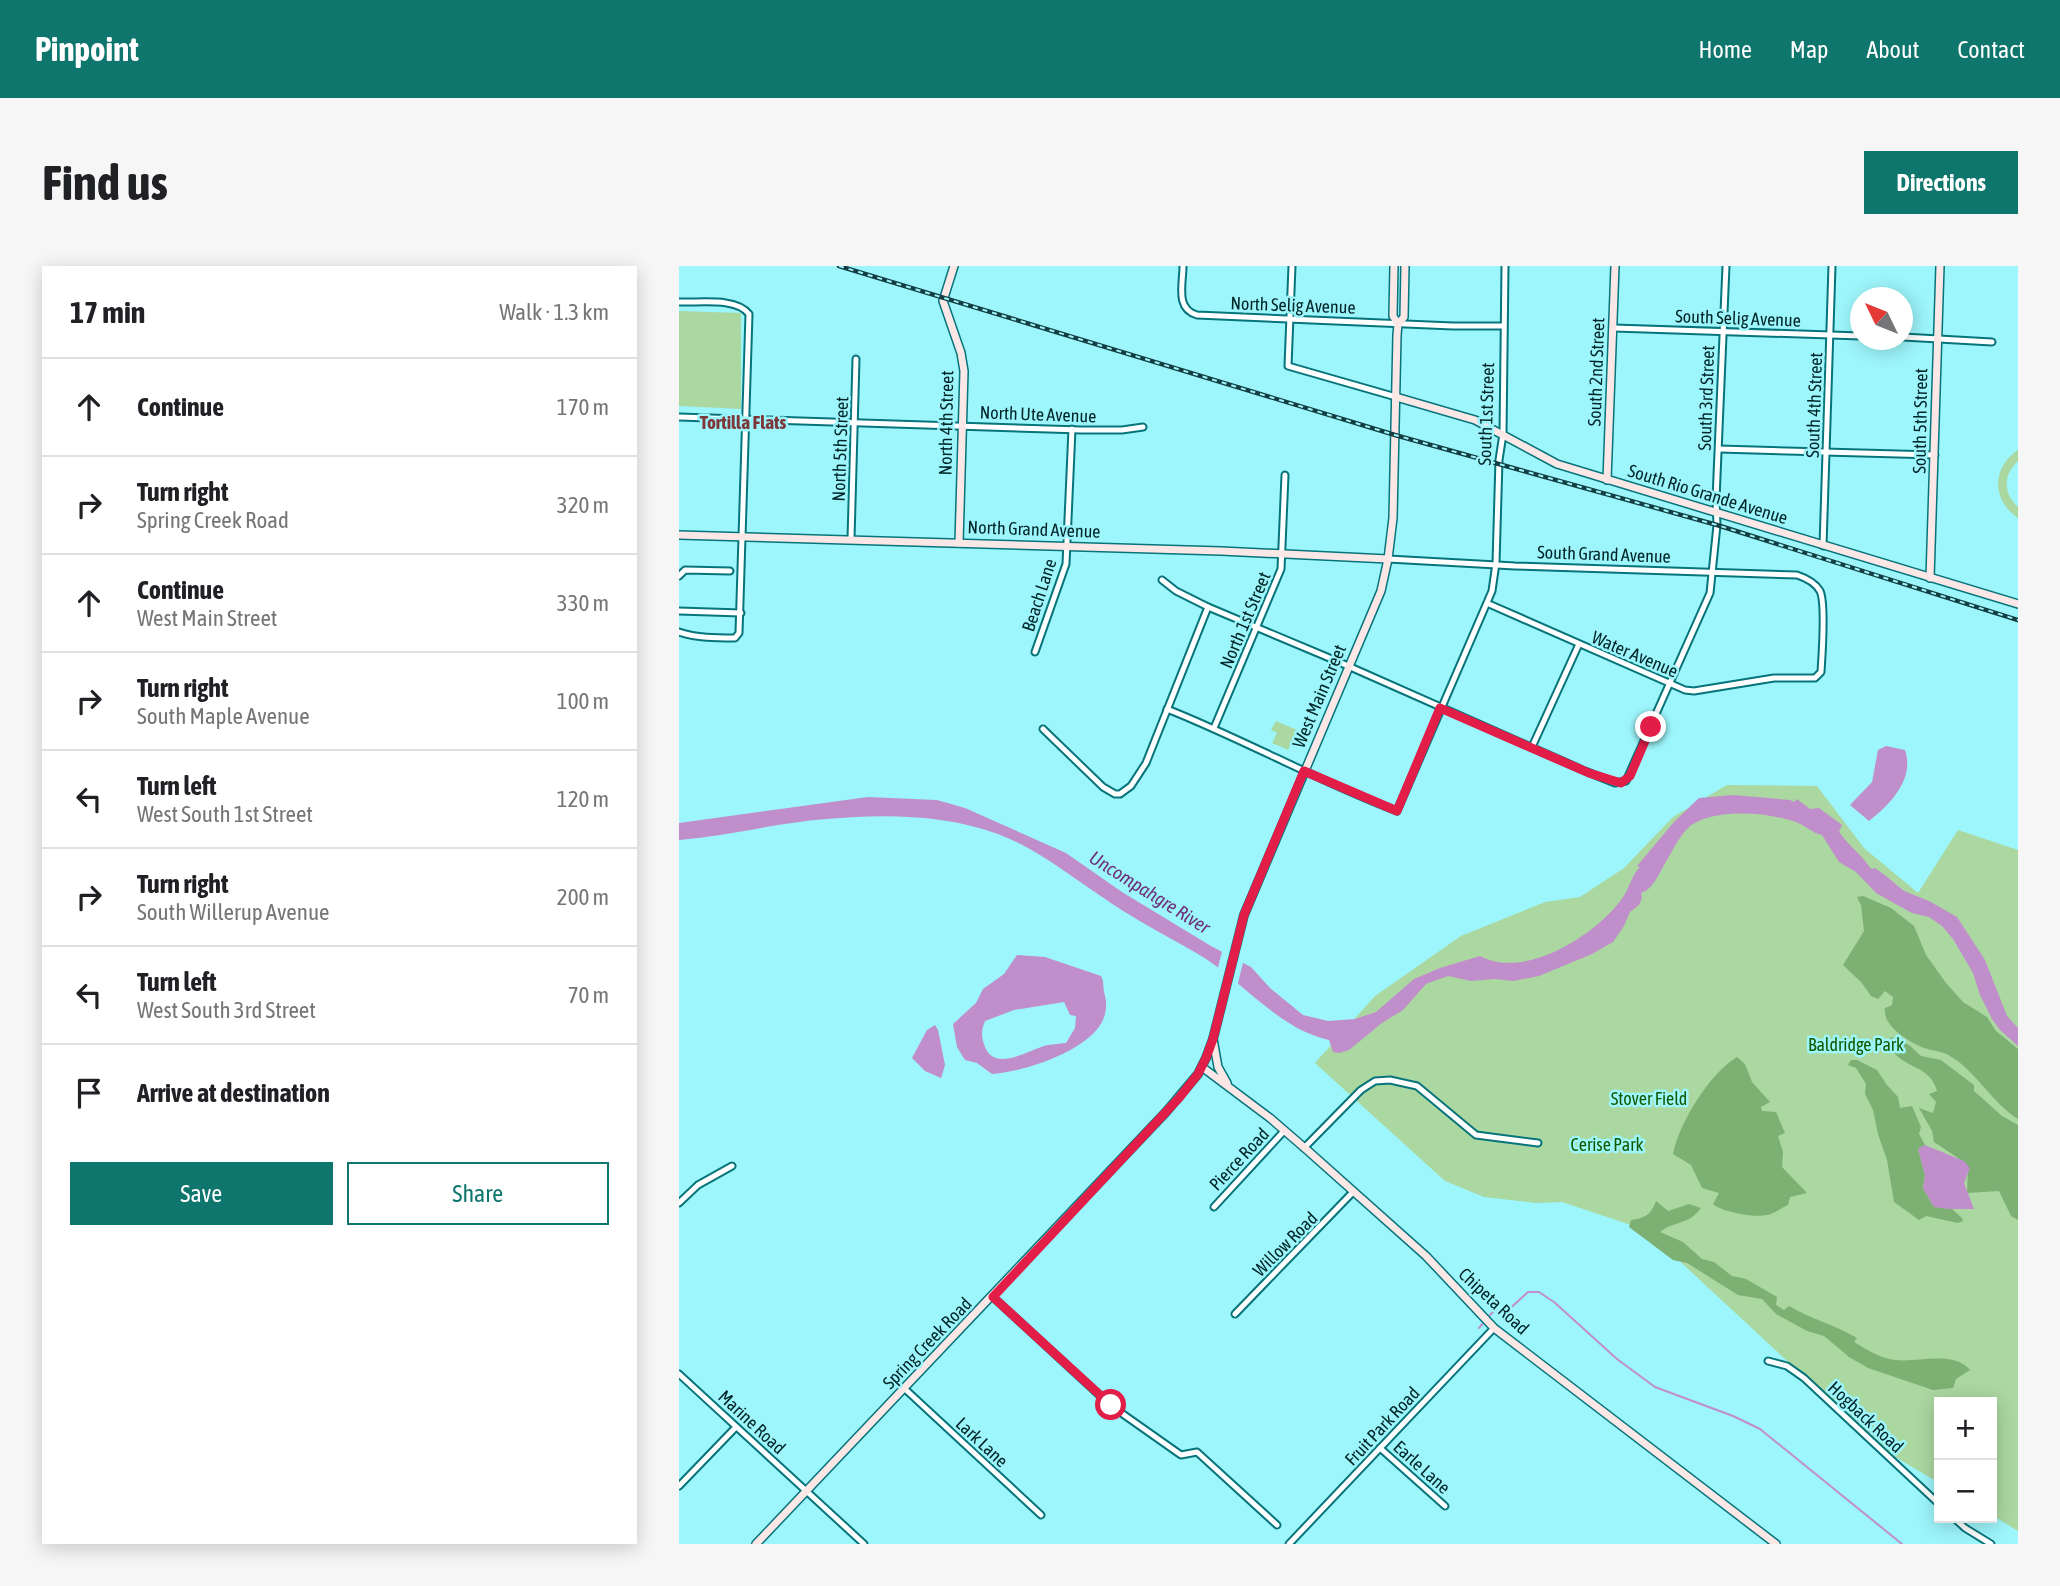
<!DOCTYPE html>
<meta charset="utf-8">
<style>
body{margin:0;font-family:"Asap Condensed",sans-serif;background:#f6f6f6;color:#202124}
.controls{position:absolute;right:21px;bottom:21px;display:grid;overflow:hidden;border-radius:0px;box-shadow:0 4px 18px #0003}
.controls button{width:63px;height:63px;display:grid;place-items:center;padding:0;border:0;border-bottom:2px solid #e0e0e0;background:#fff;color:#202124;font:35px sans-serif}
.compass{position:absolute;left:1171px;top:21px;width:63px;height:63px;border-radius:50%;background:#fff;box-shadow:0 4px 18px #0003;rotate:313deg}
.stop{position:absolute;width:21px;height:21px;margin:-16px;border:5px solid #e11d48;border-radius:50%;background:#fff}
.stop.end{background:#e11d48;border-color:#fff;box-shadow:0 2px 7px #0008}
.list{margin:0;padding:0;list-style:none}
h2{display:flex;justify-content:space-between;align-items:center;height:91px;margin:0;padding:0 28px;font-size:30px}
h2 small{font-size:23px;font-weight:400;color:#757577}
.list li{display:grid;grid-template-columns:46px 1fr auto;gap:21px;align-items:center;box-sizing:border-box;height:98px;padding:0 28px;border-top:2px solid #e0e0e0}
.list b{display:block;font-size:26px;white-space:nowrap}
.list p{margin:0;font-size:23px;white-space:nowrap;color:#757577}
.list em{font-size:23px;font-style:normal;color:#757577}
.actions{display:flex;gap:14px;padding:21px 28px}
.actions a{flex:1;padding:16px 0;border:2px solid #0f766e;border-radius:0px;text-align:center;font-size:24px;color:#0f766e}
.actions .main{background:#0f766e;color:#fff}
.icon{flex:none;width:38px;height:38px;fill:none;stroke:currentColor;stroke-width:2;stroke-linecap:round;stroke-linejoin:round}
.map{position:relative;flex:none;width:1339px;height:1278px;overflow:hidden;border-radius:0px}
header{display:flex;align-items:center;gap:42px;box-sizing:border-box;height:98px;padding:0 35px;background:#0f766e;color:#fff}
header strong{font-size:33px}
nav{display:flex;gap:38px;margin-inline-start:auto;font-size:24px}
.intro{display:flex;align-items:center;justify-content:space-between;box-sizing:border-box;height:168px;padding:0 42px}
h1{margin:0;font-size:49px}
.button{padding:18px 32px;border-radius:0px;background:#0f766e;color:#fff;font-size:24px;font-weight:700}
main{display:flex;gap:42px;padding:0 42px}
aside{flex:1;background:#fff;border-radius:0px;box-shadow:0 4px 18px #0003}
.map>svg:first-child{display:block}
</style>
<header>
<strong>Pinpoint</strong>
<nav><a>Home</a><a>Map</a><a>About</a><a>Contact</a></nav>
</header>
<div class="intro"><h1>Find us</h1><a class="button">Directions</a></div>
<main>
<aside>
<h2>17 min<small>Walk · 1.3 km</small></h2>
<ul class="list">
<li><svg class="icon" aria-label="ahead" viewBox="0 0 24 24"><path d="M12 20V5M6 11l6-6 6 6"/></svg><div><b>Continue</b></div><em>170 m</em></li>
<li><svg class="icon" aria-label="right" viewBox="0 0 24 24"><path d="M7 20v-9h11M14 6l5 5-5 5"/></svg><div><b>Turn right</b><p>Spring Creek Road</p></div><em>320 m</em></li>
<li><svg class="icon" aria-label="ahead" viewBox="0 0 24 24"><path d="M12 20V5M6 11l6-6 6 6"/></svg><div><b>Continue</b><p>West Main Street</p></div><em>330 m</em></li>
<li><svg class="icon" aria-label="right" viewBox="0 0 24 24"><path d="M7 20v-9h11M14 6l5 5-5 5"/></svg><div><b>Turn right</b><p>South Maple Avenue</p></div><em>100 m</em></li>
<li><svg class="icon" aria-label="left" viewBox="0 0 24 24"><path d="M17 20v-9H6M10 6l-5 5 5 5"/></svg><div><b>Turn left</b><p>West South 1st Street</p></div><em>120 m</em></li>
<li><svg class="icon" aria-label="right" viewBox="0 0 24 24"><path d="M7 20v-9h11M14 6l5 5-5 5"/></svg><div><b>Turn right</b><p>South Willerup Avenue</p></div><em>200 m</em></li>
<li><svg class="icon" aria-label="left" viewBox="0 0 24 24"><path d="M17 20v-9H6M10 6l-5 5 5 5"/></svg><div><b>Turn left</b><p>West South 3rd Street</p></div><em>70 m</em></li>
<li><svg class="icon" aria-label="arrive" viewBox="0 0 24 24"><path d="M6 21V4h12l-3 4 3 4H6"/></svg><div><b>Arrive at destination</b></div></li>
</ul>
<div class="actions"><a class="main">Save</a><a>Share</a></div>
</aside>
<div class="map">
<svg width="1339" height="1278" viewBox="0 0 1339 1278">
<rect width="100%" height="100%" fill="#9df6fb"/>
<g fill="#abd7a1">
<path d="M0,45l62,2v96l-62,-3z"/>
<path d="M1339,184v11c-15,14 -15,32 0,46v11c-26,-18 -27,-50 0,-68z"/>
<path d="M597,455l21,9 -9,20 -16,-7 5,-10 -6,-3z"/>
<path d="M1048,519l90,1 47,62 54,45 40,-63 60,20v681l-26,-16v-113h-53v81l-57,-34 -236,-219 -84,-28 -26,1 -52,-6 -39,-16 -130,-118 60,-67 86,-60 84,-34 35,-5 44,-29 49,-51z"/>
</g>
<g fill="#7db073">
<path d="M1184,630l28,12 23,18 12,29 20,28 17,19 24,15 9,14 22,18v70c-27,-17 -41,-47 -68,-63 -8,-5 -17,-5 -26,-8 -15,-6 -42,-22 -39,-40l7,-3 1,-8 -8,-6 -7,8 -7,-3 -10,-14 -18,-17 21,-34 -3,-26 -4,-8z"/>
<path d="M1212,771l18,8 12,11 20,4 33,25v6l28,25 16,9v95l-7,-4 -12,-25 -32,2 1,-24 -10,-11 -24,-16 -2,-11 -13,-23 14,5 3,-11 -7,-8 8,-3c-7,-21 -18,-20 -33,-30 -7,-4 -12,-10 -16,-17z"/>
<path d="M1058,791l8,7 7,18 18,20 -9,5 1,4 14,1 9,21 -7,3 5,16 -1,15 25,26 -17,4 -2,8c-7,3 -14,9 -21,10 -13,3 -45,-3 -54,-11l6,-11 -17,-5 -11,-23 -18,-11c6,-31 37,-81 64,-97z"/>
<path d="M1172,794h6l20,10 10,15 11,12 2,11 12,-2 9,21 -2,7 6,11 -7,4 7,26 -2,13 11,19 18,2 10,9 1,3 -5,2 -32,-7 -7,4 -25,-18 -7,-42 -9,-26 -5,-24 -8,-16 1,-10 -10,-16 -8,-3z"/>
<path d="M977,935l12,10 21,-7 12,4c-13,18 -26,12 -41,24l23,10 19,17 12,3 18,14 14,3 31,18 -1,8 8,5 5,-4c22,13 46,19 68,32l-3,4c14,8 25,16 41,18 22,3 58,-10 75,10l-14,9 -3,9 -20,2 -65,-22 -19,-11 -25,-21 -17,-5 -31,-17 -14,-15 -24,-4 -51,-32 -14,-3 -44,-33 2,-7c14,-2 20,-5 25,-19z"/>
</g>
<g fill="#c08ecb" fill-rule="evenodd">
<path d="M1207,480l19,4c10,29 -15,55 -36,71l-19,-16 22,-23 6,-32z"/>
<path d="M1054,529l57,5 4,2 3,-3 13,10 9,-1 23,17 -3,7c10,14 23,23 32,37l4,-1 11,8 18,15 25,10 28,16 28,43 22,56 11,12v18l-18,-16 -8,-11 -12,-24 -7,-22 -20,-34 -11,-13 -13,-9 -17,-4 -36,-20 -20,-21 -17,-10 -17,-27c-10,-2 -18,-11 -29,-14 -26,-8 -70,-12 -96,1 -13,5 -23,26 -30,38 -7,11 -13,29 -26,33l1,5 -3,7 -9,7 -6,14 -11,16 -21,12 -53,22 -26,5 -18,-2 -24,2 -23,-5 -14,5 -8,3 -23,26 -21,13 -33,27 -10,3 -6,-1 -4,-12c-51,-11 -87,-60 -131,-86 -29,-17 -59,-32 -87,-51 -37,-24 -71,-53 -113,-69 -54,-20 -115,-20 -172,-15 -50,4 -98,17 -147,21v-17l189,-26 69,3 28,8 101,45 56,39 89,54 40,21 19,21 33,27 25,6 27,-2 21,-7 38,-33 26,-11 40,-12c45,24 114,-20 141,-56 8,-10 10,-24 19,-33l-3,-1 37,-44 25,-24z"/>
<path d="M338,689l28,2 56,19c3,5 2,10 3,16 2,7 3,14 1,22 -8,35 -81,58 -113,60l-15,-11 -12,-3 -8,-13 -4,-23 23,-21 7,-14 21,-15zM385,736l6,13 6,1 -1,12 -9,15c-7,1 -15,1 -22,3 -17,5 -49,26 -59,1 -4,-11 -4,-16 0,-26l29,-11z"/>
<path d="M256,759l3,5 7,35 -4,13 -16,-7 -13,-13 15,-28z"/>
<path d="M1246,879l39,16 6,7 -6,15 10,26h-26l-14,-2 -11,-19 2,-13 -7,-26z"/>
</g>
<path fill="#9df6fb" d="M544,682l21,11 -7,28 -20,-16z"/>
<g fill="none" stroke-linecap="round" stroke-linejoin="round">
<g stroke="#c08ecb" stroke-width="2">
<path d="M808,1052l8,-8 11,2 22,-20h11l15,10 63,57 38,28 78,29 27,13 142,115"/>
<path d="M800,1062l5,-6"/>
</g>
<g stroke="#06747a" stroke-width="9">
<g id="street">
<path d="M504,0c0,18 -8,43 14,49l256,11h50"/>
<path d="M613,0l-4,100 108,31"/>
<path d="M0,36c20,1 57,-5 70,12l-10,319 -4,5c-19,0 -38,0 -56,-6"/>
<path d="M935,62l247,8"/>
<path d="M1224,71l89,5"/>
<path d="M0,151l402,13h41l21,-3"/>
<path d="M1040,183l216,6"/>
<path d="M172,273l5,-180"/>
<path d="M1144,280l9,-280"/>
<path d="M709,293l127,7 282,9c9,3 18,7 23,16 6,12 2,65 1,81l-6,6h-41l-80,13 -9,-1 -196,-86"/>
<path d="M0,310l6,-6 45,1"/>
<path d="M483,314l14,11 32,16 131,55 246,109 30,12 11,-2 84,-188 7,-68 -1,-26 10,-233"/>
<path d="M0,345l62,2"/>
<path d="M356,386l31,-88 6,-135"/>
<path d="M488,443c78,31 151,72 230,102l95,-220 4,-28 3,-103 4,-26 2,-168"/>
<path d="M535,462l67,-159 4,-94"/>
<path d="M364,463l60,58 12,7h5l11,-8 15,-23 62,-156"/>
<path d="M853,481l47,-103"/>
<path d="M625,882l57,-58 14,-9 15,-1 27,6 59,49 62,8"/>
<path d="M0,937l19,-18 34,-19"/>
<path d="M535,941l70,-76"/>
<path d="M314,1031l117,108 71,50 16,-3 80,73"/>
<path d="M556,1048l118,-122"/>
<path d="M1089,1095l19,5 17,12 135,126"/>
<path d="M0,1108l185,170"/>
<path d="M226,1123l136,126"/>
<path d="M701,1182l65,58"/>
<path d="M0,1220l57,-59"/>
<path d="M1275,1252l11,10 26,16"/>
<path d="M610,1278l205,-216"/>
</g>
</g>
<g stroke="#06747a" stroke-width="10">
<g id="secondary">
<path d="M275,0l-11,35 18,52 3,18 -5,172"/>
<path d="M715,0l-1,50 5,8"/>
<path d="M717,131l79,23 82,44 461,140"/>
<path d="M928,214l8,-214"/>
<path d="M0,269l542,16 167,8"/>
<path d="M1251,312l10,-312"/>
<path d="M534,773l5,28 9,16"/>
<path d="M523,801l68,51 37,32 119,106 68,72 282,216"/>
<path d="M77,1278l410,-432 32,-38 8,-16 7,-19 31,-124 137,-324 7,-32 5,-41 4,-183 1,-11 6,-7 1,-51"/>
</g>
</g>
<use href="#street" stroke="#fff" stroke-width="5"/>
<use href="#secondary" stroke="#fce7e7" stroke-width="7"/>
<g stroke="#133f42" stroke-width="4.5">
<path id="rail" d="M160,0l556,169 322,90 301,95"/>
</g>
<use href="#rail" stroke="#9df6fb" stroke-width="2" stroke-dasharray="5" stroke-linecap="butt"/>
</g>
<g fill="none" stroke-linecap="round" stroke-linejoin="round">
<path stroke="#e11d48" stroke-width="9" d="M432,1139l-118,-108 186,-199 19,-24 8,-16 7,-19 31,-124 60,-144 93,40 43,-103 149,65 32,10 9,-7 21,-49"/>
</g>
<g text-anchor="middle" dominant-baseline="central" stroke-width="5" stroke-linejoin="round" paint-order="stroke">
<g font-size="18" fill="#002528" stroke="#9df6fb">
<text transform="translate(614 39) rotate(2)">North Selig Avenue</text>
<text transform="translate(1059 52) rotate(2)">South Selig Avenue</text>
<text transform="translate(917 106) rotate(-88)">South 2nd Street</text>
<text transform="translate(1027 132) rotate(-88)">South 3rd Street</text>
<text transform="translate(1135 139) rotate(-88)">South 4th Street</text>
<text transform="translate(359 148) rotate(2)">North Ute Avenue</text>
<text transform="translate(807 148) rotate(-88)">South 1st Street</text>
<text transform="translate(1241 155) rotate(-89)">South 5th Street</text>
<text transform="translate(267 157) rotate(-89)">North 4th Street</text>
<text transform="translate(161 183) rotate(-88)">North 5th Street</text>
<text transform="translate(1029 228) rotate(17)">South Rio Grande Avenue</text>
<text transform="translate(355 263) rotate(2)">North Grand Avenue</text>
<text transform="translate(925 288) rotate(2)">South Grand Avenue</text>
<text transform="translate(360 329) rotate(-72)">Beach Lane</text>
<text transform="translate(566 354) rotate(-67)">North 1st Street</text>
<text transform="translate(956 388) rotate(23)">Water Avenue</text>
<text transform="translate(640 430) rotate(-67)">West Main Street</text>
<text transform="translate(560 893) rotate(-47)">Pierce Road</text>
<text transform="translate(606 978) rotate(-45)">Willow Road</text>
<text transform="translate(815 1035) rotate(43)">Chipeta Road</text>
<text transform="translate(248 1077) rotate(-46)">Spring Creek Road</text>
<text transform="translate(1187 1151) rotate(43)">Hogback Road</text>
<text transform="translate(73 1156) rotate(43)">Marine Road</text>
<text transform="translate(703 1160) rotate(-47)">Fruit Park Road</text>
<text transform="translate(303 1176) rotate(43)">Lark Lane</text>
<text transform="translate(743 1201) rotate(42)">Earle Lane</text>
</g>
<g font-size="18" fill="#135800" stroke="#9df6fb">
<text x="1177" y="778">Baldridge Park</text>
<text x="970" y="832">Stover Field</text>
<text x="928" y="878">Cerise Park</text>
</g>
<g font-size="19" font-weight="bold" fill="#7e3638" stroke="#9df6fb">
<text x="64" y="156">Tortilla Flats</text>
</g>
<g font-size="19" font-style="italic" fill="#6d307a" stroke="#9df6fb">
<text transform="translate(471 626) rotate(32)">Uncompahgre River</text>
</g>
</g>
</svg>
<div class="controls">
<button>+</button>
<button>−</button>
</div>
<svg class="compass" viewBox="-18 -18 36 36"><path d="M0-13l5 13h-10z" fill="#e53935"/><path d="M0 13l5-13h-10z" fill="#757577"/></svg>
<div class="stop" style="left:432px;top:1139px"></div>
<div class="stop end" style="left:972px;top:461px"></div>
</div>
</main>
